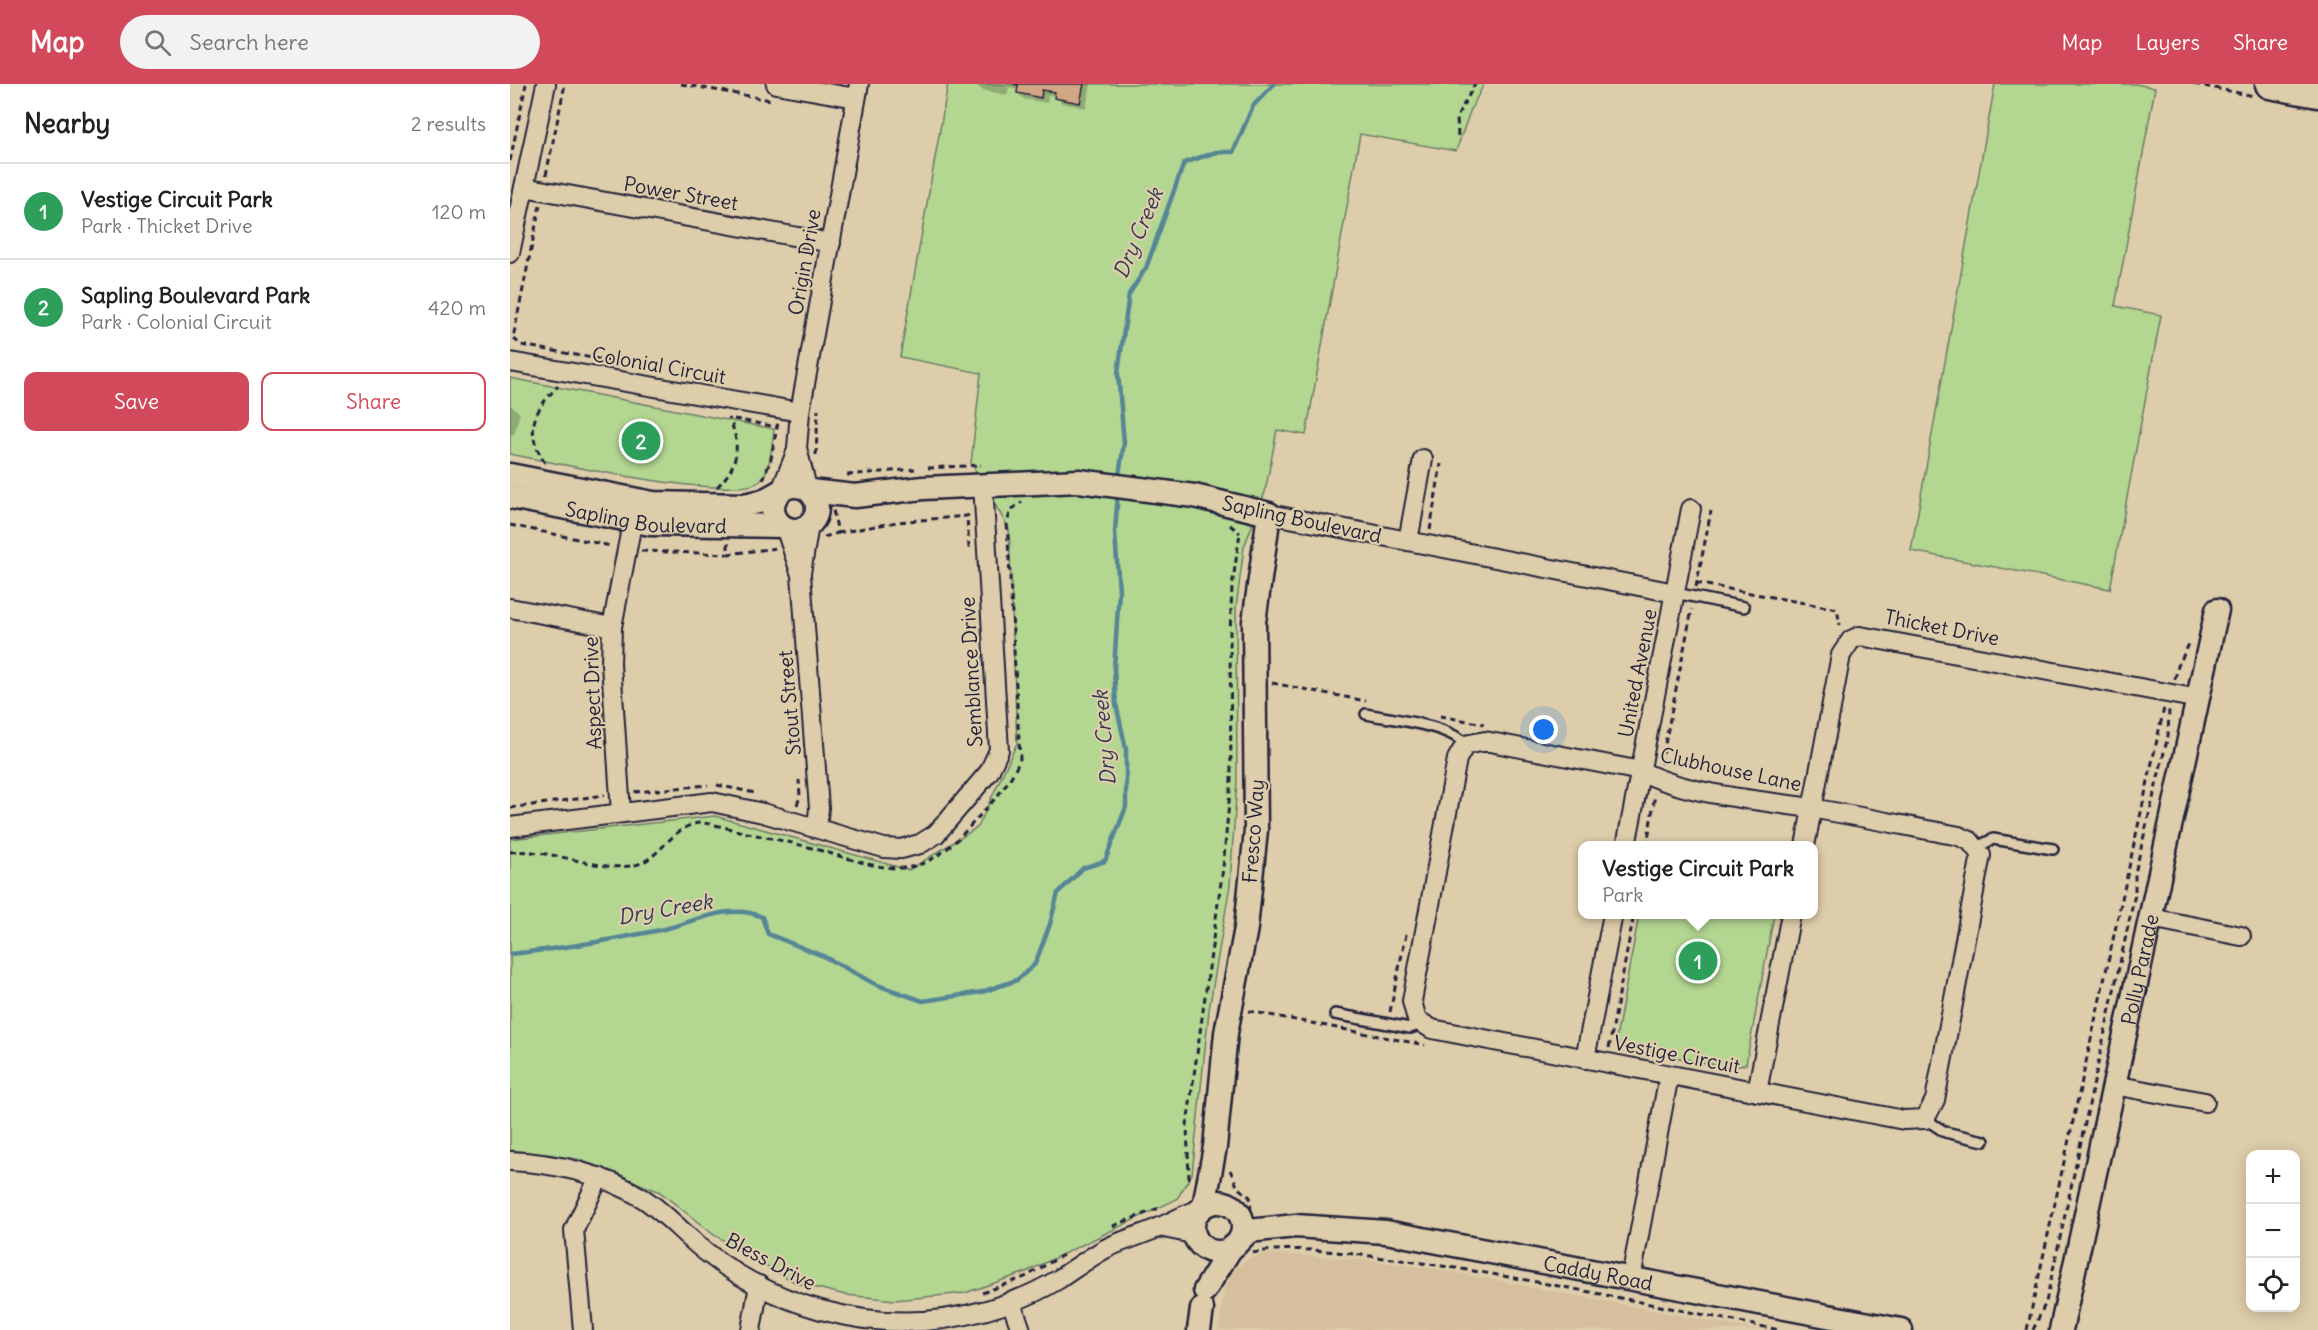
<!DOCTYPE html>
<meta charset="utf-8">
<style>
body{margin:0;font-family:Delius,sans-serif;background:#f2f2f2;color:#222}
.controls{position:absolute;right:18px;bottom:18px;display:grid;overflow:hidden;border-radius:12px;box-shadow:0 3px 15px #0003}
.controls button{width:54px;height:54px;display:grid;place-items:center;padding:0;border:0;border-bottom:2px solid #e0e0e0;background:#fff;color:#222;font:30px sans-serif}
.you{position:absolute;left:1034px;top:646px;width:21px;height:21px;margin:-15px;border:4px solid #fff;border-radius:50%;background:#1a73e8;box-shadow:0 0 0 9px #1a73e833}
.badge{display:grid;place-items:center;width:39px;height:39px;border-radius:50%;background:#d1495b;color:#fff;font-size:20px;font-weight:700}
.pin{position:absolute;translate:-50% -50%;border:3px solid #fff;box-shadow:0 2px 6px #0006}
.popup{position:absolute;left:1068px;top:757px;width:240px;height:78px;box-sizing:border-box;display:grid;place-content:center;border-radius:12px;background:#fff;filter:drop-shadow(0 2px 4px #0005);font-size:20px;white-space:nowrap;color:#767676}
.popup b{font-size:22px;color:#222}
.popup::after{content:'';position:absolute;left:50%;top:100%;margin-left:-12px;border:12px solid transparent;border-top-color:#fff}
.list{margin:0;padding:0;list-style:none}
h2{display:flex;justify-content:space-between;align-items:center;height:78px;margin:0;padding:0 24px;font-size:26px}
h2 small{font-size:20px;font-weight:400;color:#767676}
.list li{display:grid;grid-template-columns:39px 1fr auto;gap:18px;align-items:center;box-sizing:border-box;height:96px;padding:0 24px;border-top:2px solid #e0e0e0}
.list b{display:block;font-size:22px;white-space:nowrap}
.list p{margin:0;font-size:20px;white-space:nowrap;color:#767676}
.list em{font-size:20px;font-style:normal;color:#767676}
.actions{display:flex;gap:12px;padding:18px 24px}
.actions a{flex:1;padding:14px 0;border:2px solid #d1495b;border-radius:12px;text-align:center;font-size:21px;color:#d1495b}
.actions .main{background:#d1495b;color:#fff}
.icon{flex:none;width:33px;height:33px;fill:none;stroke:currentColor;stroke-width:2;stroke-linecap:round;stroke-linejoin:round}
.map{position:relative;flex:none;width:1808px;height:1246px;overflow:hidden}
header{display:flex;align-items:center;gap:36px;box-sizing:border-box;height:84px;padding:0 30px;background:#d1495b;color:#fff}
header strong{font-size:28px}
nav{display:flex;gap:33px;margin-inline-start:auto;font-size:21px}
.search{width:420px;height:54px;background:#f2f2f2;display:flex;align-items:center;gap:15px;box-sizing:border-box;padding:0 21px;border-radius:33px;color:#767676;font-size:22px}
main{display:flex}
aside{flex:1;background:#fff}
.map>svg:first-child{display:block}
</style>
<header>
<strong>Map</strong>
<div class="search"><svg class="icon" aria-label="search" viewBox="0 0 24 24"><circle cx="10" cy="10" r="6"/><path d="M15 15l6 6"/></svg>Search here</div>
<nav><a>Map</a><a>Layers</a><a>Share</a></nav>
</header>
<main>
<aside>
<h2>Nearby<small>2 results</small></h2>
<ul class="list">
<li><span class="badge" style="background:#2e9e5b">1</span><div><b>Vestige Circuit Park</b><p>Park · Thicket Drive</p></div><em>120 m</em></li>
<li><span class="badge" style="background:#2e9e5b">2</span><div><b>Sapling Boulevard Park</b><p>Park · Colonial Circuit</p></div><em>420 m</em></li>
</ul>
<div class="actions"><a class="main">Save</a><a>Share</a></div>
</aside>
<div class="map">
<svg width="1808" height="1246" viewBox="0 0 1808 1246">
<rect width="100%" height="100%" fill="#decdab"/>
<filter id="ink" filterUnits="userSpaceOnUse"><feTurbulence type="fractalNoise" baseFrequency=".0167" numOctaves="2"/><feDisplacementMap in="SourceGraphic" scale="12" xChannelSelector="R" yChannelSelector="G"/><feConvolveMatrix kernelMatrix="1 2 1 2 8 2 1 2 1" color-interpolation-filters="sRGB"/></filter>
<g filter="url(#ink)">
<path fill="#d6bf9d" d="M759,1169l99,7 80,11 309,59h-539l7,-42 6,-14 15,-15z"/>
<g fill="#b3d691" stroke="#6a7c66" stroke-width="1.5">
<path d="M438,0h536l-13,25 -15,42 -96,-17 -54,301 -29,-5 -12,62 -21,55 -8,61 1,173 -7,104 -21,125 -17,164 -15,25 -151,73 -61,21 -70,7 -49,-5 -50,-12 -82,-48 -54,-43 -83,-33 -67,-9v-311l205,-23 194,54 69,-43 39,-84 -8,-214 -38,-66 10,-90 -81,-16z"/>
<path d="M1485,0h141l19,4 -40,218 46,9 -51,274 -199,-38z"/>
<path d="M0,294l264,51c-2,15 -3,41 -14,52 -24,22 -214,-20 -250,-27z"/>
<path d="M1129,831h135l-28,149 -14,4 -110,-21 -6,-8z"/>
</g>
<g fill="#0003">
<path d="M466,0h115l-5,24 -24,-5 -7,-7 -7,-1 -1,8 -23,-4 -6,-6 1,-4 -10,-2 -2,8 -25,-5z"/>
<path d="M0,321l10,8 -6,22 -4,-1z"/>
</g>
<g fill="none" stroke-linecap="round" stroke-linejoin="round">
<g stroke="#568696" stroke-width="4.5">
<path d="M608,397l6,-38 -6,-70 11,-79 17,-26 38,-105 32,-11h17l20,-46 21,-22"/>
<path d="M0,870c50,-5 101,-14 150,-24 32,-7 70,-28 102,-13l6,17 55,22 54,29 46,16 59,-9 35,-12 18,-16 15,-40 8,-31 25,-25 22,-7 21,-54v-58l-10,-45 -2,-35 5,-78 -4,-59 3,-40"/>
</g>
</g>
<path fill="#d2a784" stroke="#22223b" stroke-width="1.5" d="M503,0h71l-4,19 -26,-5 1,-6 -13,-2 -1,8 -24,-5 1,-8z"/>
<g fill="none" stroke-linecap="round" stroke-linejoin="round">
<g stroke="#22223b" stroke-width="14">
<g id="service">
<path d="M1165,509l69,14"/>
<path d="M856,630c24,5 86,11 99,31"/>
<path d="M1467,763l16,-8 60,10"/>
<path d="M825,930l75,14 12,-4"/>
<path d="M1415,1035l20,13 39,9"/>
</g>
</g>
<g stroke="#22223b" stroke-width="22">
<g id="minor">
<path d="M266,0l80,14"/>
<path d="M14,103l307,56"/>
<path d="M0,169l36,-169"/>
<path d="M0,278l290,50"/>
<path d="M297,404l-10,-40 3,-36 59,-328"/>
<path d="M271,406l16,-40"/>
<path d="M759,430l406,79"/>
<path d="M275,443l16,48 18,233 -2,20"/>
<path d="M898,457l15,-82"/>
<path d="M291,489l8,-48"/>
<path d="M0,524l102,19"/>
<path d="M975,657l156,30c46,24 118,29 169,37 50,8 100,19 149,28l11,5 11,14 -2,10 -44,235 -10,19 -21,1 -472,-91 -15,-9 -5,-19 45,-242 8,-14z"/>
<path d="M111,729l-10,-149 1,-37 23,-119"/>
<path d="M0,743l202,-25 51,11 121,35 17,1 19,-5 16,-10 53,-62 10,-22 -16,-266"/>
<path d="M1116,762l65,-337"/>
<path d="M1295,762l36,-191 10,-15 9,-4 339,63"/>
<path d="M1641,834l90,18"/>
<path d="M1075,975l28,-145"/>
<path d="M1604,1001l91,17"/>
<path d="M1247,1008l34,-178"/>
<path d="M0,1077c45,2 95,13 134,38 24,16 43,39 66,56 65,50 152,75 234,64 40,-6 81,-19 115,-40 15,-10 30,-21 46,-30 15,-8 34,-13 50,-20 16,-6 29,-15 46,-20"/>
<path d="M649,1143l29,6 8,5"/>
<path d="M1121,1194l38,-203"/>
<path d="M501,1217l10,29"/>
<path d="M73,1246l-9,-100 25,-53"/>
<path d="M241,1246l8,-45"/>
</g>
</g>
<g stroke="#22223b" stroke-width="27">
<g id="tertiary">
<path d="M0,391l143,28 91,2 19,-4 16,-9"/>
<circle cx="285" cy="424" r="22"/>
<path d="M300,407l45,5 68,-8 156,-7 115,15 75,18 -15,108 2,208 -10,98 -20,105 -11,114 -11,59"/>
<path id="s1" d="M0,413l140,27 132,2"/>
<circle cx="708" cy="1143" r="25"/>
<path id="s2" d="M728,1158l11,-11 46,-5 91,6 515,98"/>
<path d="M695,1206l26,-42"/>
<path d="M689,1246l3,-21"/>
<path id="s3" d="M1551,1246l156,-720"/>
</g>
</g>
<g stroke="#22223b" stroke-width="33">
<path id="primary" d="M1760,0l48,9"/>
</g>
<g stroke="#22223b" stroke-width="3" stroke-dasharray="6 4.5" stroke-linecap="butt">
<path d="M171,0l90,16"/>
<path d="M1684,0l60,12"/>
<path d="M948,52l-1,-19 18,-33"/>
<path d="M0,77l16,-77"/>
<path d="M36,91l19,-91"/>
<path d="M30,121l-27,133 8,7 88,16"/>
<path d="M224,335l43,8"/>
<path d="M306,371l2,-45"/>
<path d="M35,379c-21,-32 -12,-52 13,-77"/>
<path d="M418,384l53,-3"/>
<path d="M337,391l68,-6"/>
<path d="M253,396l8,-21 7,-37"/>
<path d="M207,403c22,-21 24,-43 12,-69"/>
<path d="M0,441l101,21"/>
<path d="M720,441l10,8"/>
<path d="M920,446l11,-66"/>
<path d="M328,449l59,-11 70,-6"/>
<path d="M314,453l14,-4 -5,-23"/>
<path d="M218,459v11l49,-6"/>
<path d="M459,464l-2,-32 2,-1"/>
<path d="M131,467l86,3"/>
<path d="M1186,499l141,26 3,16"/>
<path d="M1186,503l15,-76"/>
<path d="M1665,595l3,-13 11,-22"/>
<path d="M762,599l94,18"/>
<path d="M930,632l44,8"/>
<path d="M1151,680l31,-155"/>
<path d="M207,701l38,8"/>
<path d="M126,706v2l72,-7"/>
<path d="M287,721l3,-8 -1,-17"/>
<path d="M0,724l95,-13"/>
<path d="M1137,762l8,-52"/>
<path d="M0,768c41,-4 85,19 121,14 31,-5 40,-43 72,-43 12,1 27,6 40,9 26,6 53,11 79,19 70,20 96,34 150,-27 18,-20 38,-39 48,-65l-13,-236 4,-13 11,-8"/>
<path d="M739,927l176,34"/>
<path d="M880,928l17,-82"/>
<path d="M1099,964l25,-134"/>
<path d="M720,1086l8,18 12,9 1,15"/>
<path d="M679,1095l-2,-54 36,-257 8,-88 -1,-147 2,-46 8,-54"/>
<path d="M603,1142l46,-18"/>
<path d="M743,1169c41,-9 98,1 140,6 130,17 259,46 387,71"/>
<path d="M472,1209l43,-16 38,-22"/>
<path d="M1517,1246l137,-622"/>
<path d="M1523,1246l13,-28 89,-408v-21l33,-137 1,-27"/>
</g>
<use href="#service" stroke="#decdab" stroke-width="9"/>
<use href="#minor" stroke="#decdab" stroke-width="18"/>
<use href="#tertiary" stroke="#decdab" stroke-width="22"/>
<use href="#primary" stroke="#decdab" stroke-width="28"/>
</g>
</g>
<g text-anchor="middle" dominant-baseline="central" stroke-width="4.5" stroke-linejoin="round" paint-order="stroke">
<g font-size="20" fill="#22223b" stroke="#decdab">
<text transform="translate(171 109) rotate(10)">Power Street</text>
<text transform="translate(294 178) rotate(-80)">Origin Drive</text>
<text transform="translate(149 281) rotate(10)">Colonial Circuit</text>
<text stroke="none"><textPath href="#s1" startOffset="138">Sapling Boulevard</textPath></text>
<text transform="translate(792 435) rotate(12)">Sapling Boulevard</text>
<text transform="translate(1432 543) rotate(11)">Thicket Drive</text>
<text transform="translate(461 588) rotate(-93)">Semblance Drive</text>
<text transform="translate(1127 589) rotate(-79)">United Avenue</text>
<text transform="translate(82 609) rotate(-92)">Aspect Drive</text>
<text transform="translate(279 619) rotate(-95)">Stout Street</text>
<text transform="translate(1221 685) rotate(12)">Clubhouse Lane</text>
<text transform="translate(743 747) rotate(-86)">Fresco Way</text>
<text stroke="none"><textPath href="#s3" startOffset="369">Polly Parade</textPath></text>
<text transform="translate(1167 970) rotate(11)">Vestige Circuit</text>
<text transform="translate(261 1177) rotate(28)">Bless Drive</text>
<text stroke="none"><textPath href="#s2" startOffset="369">Caddy Road</textPath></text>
</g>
<g font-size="21" font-style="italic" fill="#2f3b52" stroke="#decdab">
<text transform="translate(628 149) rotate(-67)">Dry Creek</text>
<text transform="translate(594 654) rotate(-95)">Dry Creek</text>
<text transform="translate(155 825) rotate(-10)">Dry Creek</text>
</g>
</g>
</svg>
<div class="controls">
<button>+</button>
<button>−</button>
<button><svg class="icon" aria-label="locate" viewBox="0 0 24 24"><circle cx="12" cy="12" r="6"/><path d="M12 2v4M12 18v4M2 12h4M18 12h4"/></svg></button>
</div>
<div class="you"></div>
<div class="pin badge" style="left:1188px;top:877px;background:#2e9e5b">1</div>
<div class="popup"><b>Vestige Circuit Park</b>Park</div>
<div class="pin badge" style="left:131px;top:357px;background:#2e9e5b">2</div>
</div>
</main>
